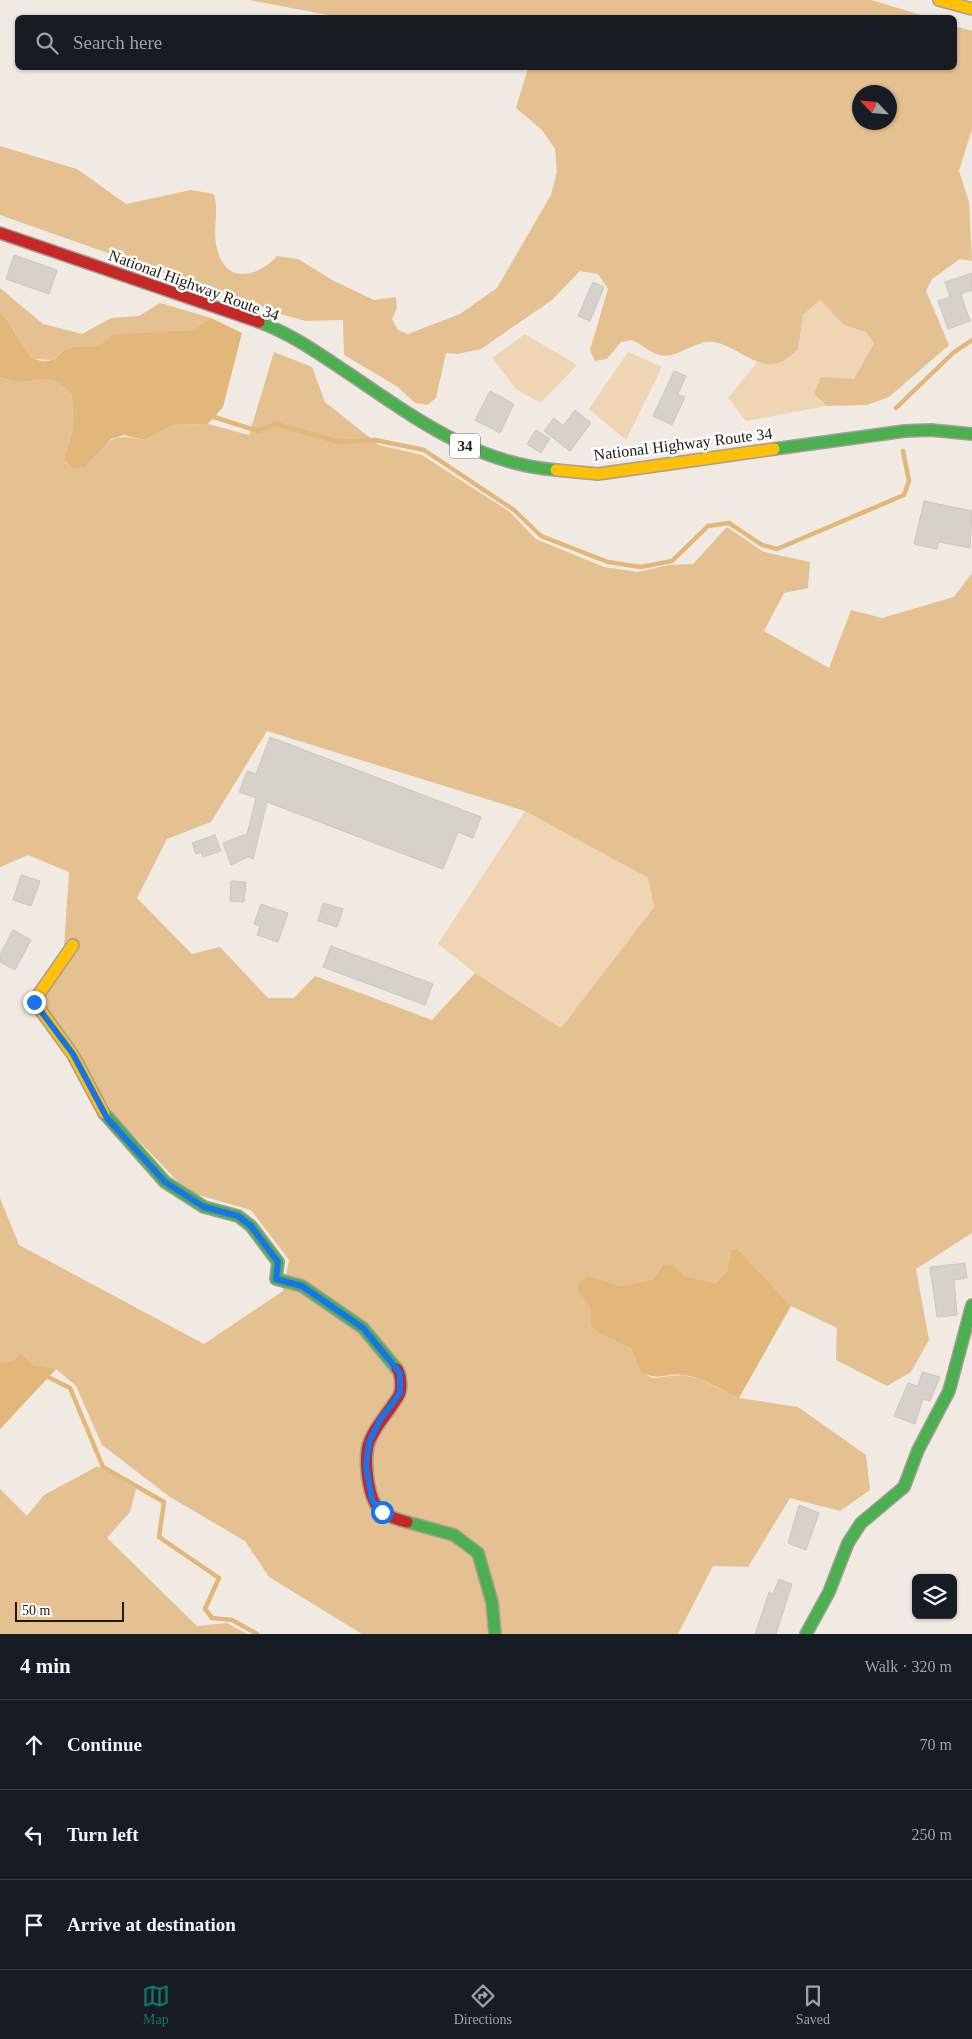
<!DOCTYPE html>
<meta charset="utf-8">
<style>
body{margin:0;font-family:Georgia,serif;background:#242831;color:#f1f3f6}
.controls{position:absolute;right:15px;bottom:15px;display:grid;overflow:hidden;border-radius:8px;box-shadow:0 1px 4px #0004}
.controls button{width:45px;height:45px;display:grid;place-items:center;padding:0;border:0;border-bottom:1px solid #363941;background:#171b24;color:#f1f3f6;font:25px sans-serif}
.compass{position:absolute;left:852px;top:85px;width:45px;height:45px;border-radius:50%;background:#171b24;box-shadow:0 1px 4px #0004;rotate:296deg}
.scale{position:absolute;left:15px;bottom:12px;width:109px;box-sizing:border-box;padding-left:5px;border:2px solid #1d1913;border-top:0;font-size:14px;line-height:18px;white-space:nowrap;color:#1d1913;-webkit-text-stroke:4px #fff;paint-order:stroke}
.stop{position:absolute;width:15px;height:15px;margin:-11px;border:4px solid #1a73e8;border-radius:50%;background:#fff}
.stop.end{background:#1a73e8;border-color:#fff;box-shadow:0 1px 5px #0008}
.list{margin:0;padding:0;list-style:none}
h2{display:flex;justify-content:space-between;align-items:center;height:65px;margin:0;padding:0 20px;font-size:21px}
h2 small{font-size:16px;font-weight:400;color:#9ea1a6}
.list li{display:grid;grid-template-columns:32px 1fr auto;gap:15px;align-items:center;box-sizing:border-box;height:90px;padding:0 20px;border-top:1px solid #363941}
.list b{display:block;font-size:19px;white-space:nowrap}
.list em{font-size:16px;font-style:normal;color:#9ea1a6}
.icon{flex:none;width:28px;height:28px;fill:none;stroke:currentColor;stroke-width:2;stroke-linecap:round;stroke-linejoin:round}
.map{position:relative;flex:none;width:972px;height:1634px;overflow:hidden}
.search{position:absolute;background:#171b24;box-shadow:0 1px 4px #0004;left:15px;right:15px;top:15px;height:55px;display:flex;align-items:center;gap:12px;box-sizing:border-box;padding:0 18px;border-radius:8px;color:#9ea1a6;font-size:19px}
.sheet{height:335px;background:#171b24}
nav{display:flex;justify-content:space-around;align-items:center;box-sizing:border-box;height:70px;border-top:1px solid #363941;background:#171b24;font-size:14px;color:#9ea1a6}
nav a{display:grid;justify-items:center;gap:2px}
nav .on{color:#0f766e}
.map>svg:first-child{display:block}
</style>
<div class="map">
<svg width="972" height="1634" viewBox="0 0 972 1634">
<rect width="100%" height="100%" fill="#f1eae2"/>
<g fill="#efd5b4">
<path d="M820,300l24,25 22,7 8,11 -20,36 -40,15 13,12 -81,15 -18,-23 29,-36 21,1 20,-13 5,-35z"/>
<path d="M525,334l52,31 -36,38 -24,-13 -25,-32z"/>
<path d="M628,352l34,15 -36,73 -37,-31z"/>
<path d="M525,811l123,67 6,29 -93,121 -86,-55 -37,-29z"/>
</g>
<g fill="#e5c090" fill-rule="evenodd">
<path d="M249,0h622l57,17 -584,1z"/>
<path d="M955,26l17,5v98l-13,42 10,31 3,59 -12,-2 -28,20 -6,12 23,54 -60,52 -22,8 -40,1 -13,-12 7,-17 33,2 20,-36 -8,-11 -22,-7 -24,-25 -17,15 -5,35c-6,4 -13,11 -20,13 -22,7 -42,-18 -64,-21 -19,-3 -37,18 -55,13 -9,-3 -18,-11 -27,-15l-11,2 -14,17 -12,2 -5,-11 18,-61 -10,-15 -18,-3 -28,29 -71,49 -24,5 -11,-1 -10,45 -9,7 -12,-2 -17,-16 -54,-32 -1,-35 -37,1 -22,-6 -284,-100v-69l77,23 49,35 65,-14 23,4c5,17 -1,33 2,50 7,40 39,36 61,12l21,3 36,22 40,19 22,-3 1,11 -5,11 6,11 10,4 52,-20 37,-26 54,-93 6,-23 -2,-23 -13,-19 -26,-22 12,-40h426zM860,92h30v30h-30z"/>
<path d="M0,288l43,36 39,10 29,-16 28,-2 21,-13 51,15 -18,12 -80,4 -10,10 -15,5h-21l-15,11 -16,-1 -11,-7 -11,-23 -14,-17z"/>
<path d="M274,352l38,15 13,35 54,43 43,10 88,57 26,27 68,28 34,5 30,-7 25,-1 34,-37 37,25 46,10 -2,26 -24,5 -20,38 65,37 22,-58 31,8 72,-21 18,-24v660l-56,36 13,71 -18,32 -24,14 -51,-26 1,-32 -46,-22 -53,-57 -7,1 -4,21 -12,12 -30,-7 -12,-11h-10l-10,14 -32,7 -31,-10 -12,15 14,17 7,25 32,16 10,23 12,6 29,-3 17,4 40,19 59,9 68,48 4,35 -30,21 -50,-13 -42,69 -35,-1 -35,68h-316l-93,-57 -24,-36 -75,-44 -68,-52 -26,-59 -20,-17 -56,60v-231l19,47 185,99 79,-53 6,-31 -38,-50 -63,-18 -73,-76 -80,-127 29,-42 5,-75 -41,-17 -28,12v-490c6,2 13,5 19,5 28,-1 31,-11 53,13l1,33 -9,31 22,7c23,-24 23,-35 59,-26l28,-15 35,-1 41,11zM267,731l258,80 123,67 6,29 -93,121 -86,-55 -43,47 -117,-44 -21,22h-26l-48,-51 -28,7 -55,-56 30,-59 44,-17z"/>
<path d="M98,1466l38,23 -6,23 -23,26 90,88 30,-3 20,11h-247v-145l27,27 17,-21z"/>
</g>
<g fill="#e3b67a">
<path d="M0,312c5,6 10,11 14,18 9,15 15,36 38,30 6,-2 10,-10 16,-11 21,-6 26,6 45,-15l80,-4 18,-12 31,15 -19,74 -15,17 -35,1 -28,15 -21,-5 -13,4 -25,27 -12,3 -10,-10 9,-31 -1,-33c-23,-24 -25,-14 -53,-13 -6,0 -13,-3 -19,-5z"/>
<path d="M738,1249l53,57 -52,92c-18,-8 -36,-20 -55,-23 -18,-3 -24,7 -43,-3l-10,-23 -32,-16 -8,-8v-17l-13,-17 2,-10 10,-5 31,10 32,-7 10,-14h10l12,11 30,7 12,-12 4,-21z"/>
<path d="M21,1354l13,12 22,3 -56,60v-66l13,-2z"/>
</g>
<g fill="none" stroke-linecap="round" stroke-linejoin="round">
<g stroke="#e3b67a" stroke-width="4.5">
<path d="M896,408l57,-55 19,-13"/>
<path d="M214,417l44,14 18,-7 63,18 36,-2 49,10 90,60 27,26 67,26 33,5 31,-6 36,-35 21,-3 33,22 15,4 127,-54 5,-14 -6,-30"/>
<path d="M48,1377l22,11 33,79 61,35 -5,35 60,41 -14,31 7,9 20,2 25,14"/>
</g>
</g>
<g fill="#d6d1ca" stroke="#ccc6bf">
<path d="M14,255l43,15 -8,24 -43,-15z"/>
<path d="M972,273v17l-11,4 9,27 -22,8 -10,-28 12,-4 -5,-15z"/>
<path d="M593,282l11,5 -14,34 -12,-5z"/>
<path d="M674,371l12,5 -8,18 7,3 -13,28 -19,-9z"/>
<path d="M490,391l24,13 -14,29 -25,-13z"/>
<path d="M575,410l16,13 -21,28 -26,-20 10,-13 9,8z"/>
<path d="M536,430l14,9 -9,14 -14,-9z"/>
<path d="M924,501l48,10 -2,37 -31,-6 -2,7 -23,-5z"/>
<path d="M270,737l211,80 -8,21 -15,-6 -15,37 -176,-67 -14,57 -5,-2 -17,8 -8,-22 24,-9 9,-36 -17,-6 8,-21 9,3z"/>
<path d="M215,835l6,16 -18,6 -2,-5 -5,2 -4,-11z"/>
<path d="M21,875l19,6 -9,25 -18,-6z"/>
<path d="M231,881l15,1 -2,20 -14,-1z"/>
<path d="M323,903l20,6 -6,18 -19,-6z"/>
<path d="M261,904l27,9 -10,29 -21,-7 3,-9 -6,-2z"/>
<path d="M13,930l18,10 -16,30 -15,-8v-7z"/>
<path d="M331,946l102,38 -8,21 -102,-38z"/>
<path d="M965,1263l2,15 -13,2 3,35 -20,2 -7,-50z"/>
<path d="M922,1372l18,5 -10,24 -7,-2 -8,25 -21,-8 14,-33 10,3z"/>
<path d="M799,1505l20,8 -13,37 -18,-7z"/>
<path d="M779,1579l13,5 -16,50h-21l14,-42 4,2z"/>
</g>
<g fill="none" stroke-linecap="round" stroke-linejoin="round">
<g stroke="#a39e98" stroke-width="14">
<g id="fast">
<path d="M259,322c30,11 56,29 83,47 68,45 129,94 214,101"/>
<path d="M774,449l131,-18 26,-1 41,4"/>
<path d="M104,1113l61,69 39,25 34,9 13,10 27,36 -2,17 26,7 61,42 34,41"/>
<path d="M407,1522l47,13 24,18 14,49 3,32"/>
<path d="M806,1634l23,-42 19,-49 13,-20 43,-36 14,-37 31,-59 23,-86"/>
</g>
</g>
<g stroke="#a39e98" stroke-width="14">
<g id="slow">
<path d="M939,0l33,9"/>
<path d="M556,470l42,4 176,-25"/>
<path d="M73,945l-39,56 39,54 31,58"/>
</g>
</g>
<g stroke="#a39e98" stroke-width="14">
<g id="jam">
<path d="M0,233l259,89"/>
<path d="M397,1369c4,5 5,20 2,26 -9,16 -22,28 -29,45 -7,16 -3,61 12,72 7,5 17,8 25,10"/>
</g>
</g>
<use href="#fast" stroke="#4caf50" stroke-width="11"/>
<use href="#slow" stroke="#ffc107" stroke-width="11"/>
<use href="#jam" stroke="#c62828" stroke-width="11"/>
</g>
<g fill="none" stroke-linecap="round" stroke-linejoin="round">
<path stroke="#1a73e8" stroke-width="6" d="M34,1002l39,52 34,64 58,64 39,25 34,9 13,10 27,36 -2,17 26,7 61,42 37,45v20l-20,27 -11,22 -3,24 6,34 10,12"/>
</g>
<g text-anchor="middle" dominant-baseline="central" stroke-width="5" stroke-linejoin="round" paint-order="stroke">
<rect fill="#fff" stroke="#615e5a" stroke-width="1" x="450" y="433.5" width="30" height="25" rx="4"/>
<g font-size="15" font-weight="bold" fill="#1d1913">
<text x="465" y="446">34</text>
</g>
<g font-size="16" fill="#1d1913" stroke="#fff">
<text transform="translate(194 285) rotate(20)">National Highway Route 34</text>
<text transform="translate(683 444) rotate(-7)">National Highway Route 34</text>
</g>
</g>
</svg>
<div class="controls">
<button><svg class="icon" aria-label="layers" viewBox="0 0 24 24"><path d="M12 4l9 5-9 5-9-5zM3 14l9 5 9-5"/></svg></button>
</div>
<svg class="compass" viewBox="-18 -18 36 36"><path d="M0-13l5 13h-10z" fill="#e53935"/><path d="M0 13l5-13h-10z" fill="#9ea1a6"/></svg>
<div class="scale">50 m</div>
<div class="stop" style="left:382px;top:1512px"></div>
<div class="stop end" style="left:34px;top:1002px"></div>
<div class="search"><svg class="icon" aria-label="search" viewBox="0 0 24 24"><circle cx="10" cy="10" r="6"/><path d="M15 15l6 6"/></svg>Search here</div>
</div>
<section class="sheet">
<h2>4 min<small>Walk · 320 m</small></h2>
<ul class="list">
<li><svg class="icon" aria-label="ahead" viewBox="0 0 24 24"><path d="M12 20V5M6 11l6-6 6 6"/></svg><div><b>Continue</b></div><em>70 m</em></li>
<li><svg class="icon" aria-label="left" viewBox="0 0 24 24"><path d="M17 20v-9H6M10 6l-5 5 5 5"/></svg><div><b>Turn left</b></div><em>250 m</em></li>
<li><svg class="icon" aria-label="arrive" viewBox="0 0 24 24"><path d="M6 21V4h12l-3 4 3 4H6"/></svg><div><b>Arrive at destination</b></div></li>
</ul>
</section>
<nav>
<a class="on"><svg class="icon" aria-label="map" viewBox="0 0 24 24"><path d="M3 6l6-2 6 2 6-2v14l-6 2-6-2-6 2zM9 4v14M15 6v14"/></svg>Map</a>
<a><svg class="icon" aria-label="directions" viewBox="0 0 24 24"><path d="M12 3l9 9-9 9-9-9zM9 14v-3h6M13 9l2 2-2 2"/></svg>Directions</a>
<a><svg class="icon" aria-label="saved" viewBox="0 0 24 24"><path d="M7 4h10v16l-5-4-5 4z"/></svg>Saved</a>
</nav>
